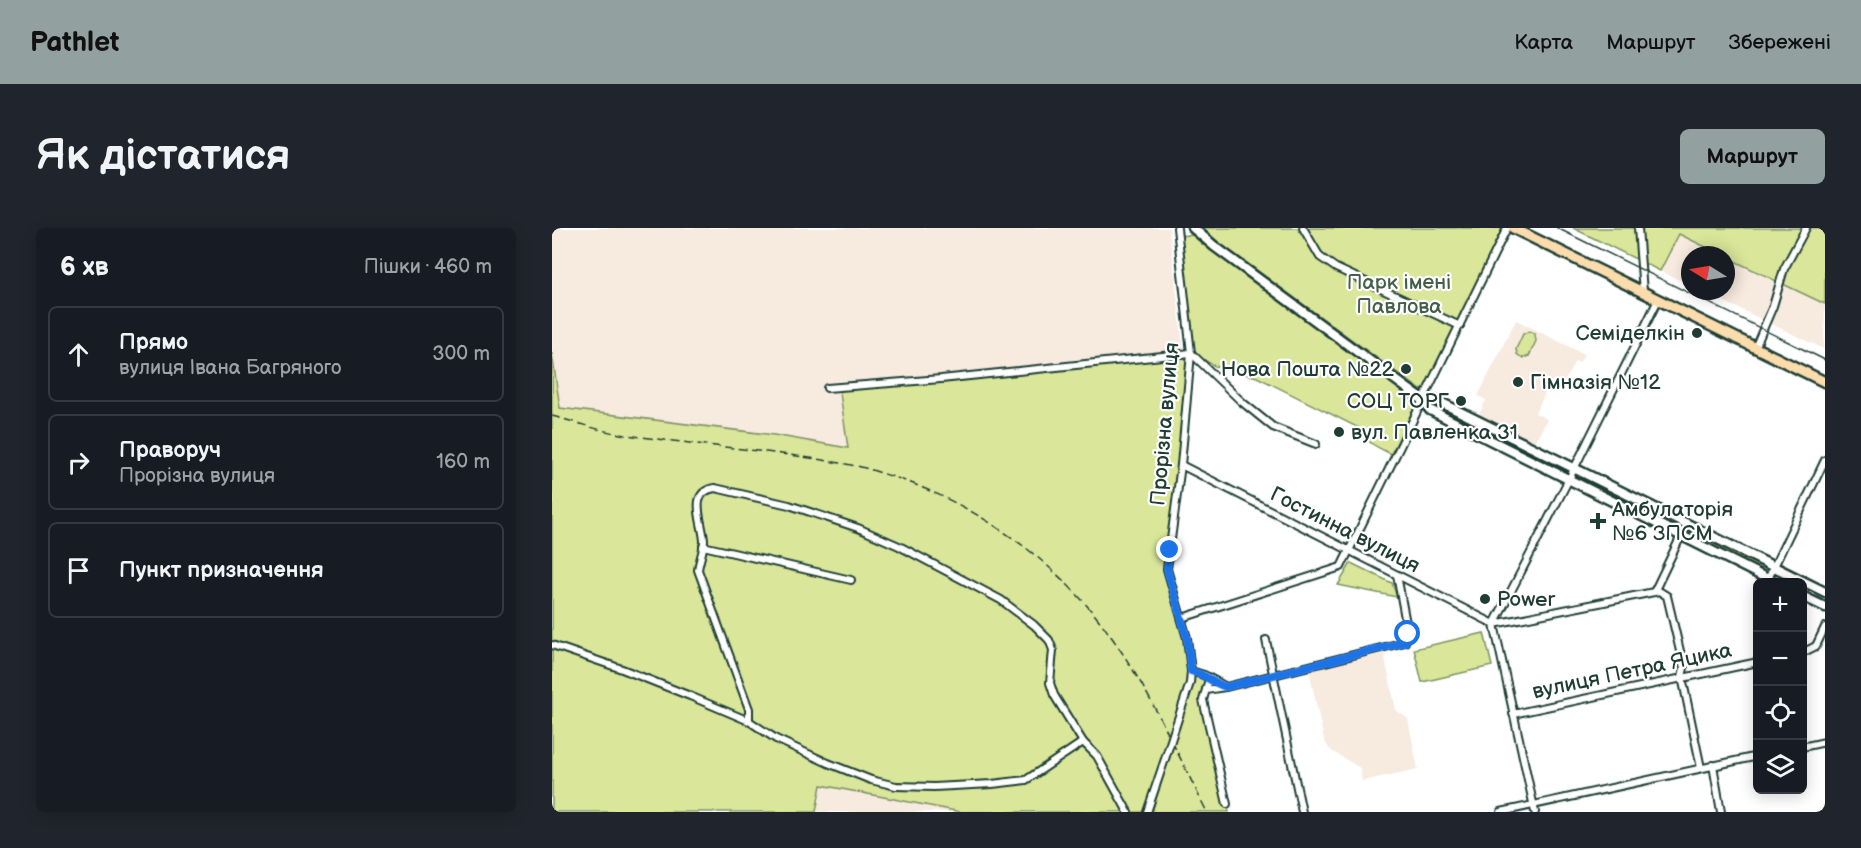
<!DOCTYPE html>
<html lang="uk">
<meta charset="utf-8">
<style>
body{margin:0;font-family:"Balsamiq Sans",sans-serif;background:#20242c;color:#f1f3f6}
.controls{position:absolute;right:18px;bottom:18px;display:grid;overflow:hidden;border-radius:9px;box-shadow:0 3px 15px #0003}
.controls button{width:54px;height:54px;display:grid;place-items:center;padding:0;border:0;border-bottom:2px solid #363941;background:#171b24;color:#f1f3f6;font:30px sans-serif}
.compass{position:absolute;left:1129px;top:18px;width:54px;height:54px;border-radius:50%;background:#171b24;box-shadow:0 3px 15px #0003;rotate:281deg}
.stop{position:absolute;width:18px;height:18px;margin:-14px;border:4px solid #1a73e8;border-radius:50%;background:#fff}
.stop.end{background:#1a73e8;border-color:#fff;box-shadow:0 2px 6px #0008}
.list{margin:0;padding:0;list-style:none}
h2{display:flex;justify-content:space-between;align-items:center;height:78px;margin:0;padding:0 24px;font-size:26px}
h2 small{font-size:20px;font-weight:400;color:#9ea1a6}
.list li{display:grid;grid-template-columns:39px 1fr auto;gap:18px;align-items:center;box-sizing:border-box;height:96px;margin:0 12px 12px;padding:0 12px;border:2px solid #363941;border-radius:9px}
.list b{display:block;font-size:22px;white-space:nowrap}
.list p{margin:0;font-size:20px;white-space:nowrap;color:#9ea1a6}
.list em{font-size:20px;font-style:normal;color:#9ea1a6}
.icon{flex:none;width:33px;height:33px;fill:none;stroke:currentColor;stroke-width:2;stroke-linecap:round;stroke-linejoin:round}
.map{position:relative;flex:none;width:1273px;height:584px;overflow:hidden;border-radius:9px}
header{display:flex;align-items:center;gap:36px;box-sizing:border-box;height:84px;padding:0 30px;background:#92a19f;color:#111}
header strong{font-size:28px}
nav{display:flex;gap:33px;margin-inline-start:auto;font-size:21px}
.intro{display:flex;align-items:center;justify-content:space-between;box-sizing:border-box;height:144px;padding:0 36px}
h1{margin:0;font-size:42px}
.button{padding:15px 27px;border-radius:9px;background:#92a19f;color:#111;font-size:21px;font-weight:700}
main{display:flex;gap:36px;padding:0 36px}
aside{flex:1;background:#171b24;border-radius:9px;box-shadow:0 3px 15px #0003}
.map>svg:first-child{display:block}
</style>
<header>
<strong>Pathlet</strong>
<nav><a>Карта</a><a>Маршрут</a><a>Збережені</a></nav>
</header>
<div class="intro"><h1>Як дістатися</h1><a class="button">Маршрут</a></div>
<main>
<aside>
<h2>6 хв<small>Пішки · 460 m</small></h2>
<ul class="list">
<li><svg class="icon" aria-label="ahead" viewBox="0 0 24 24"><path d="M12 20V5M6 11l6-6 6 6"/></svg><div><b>Прямо</b><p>вулиця Івана Багряного</p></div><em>300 m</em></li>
<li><svg class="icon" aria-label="right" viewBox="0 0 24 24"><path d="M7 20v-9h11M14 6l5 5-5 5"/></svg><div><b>Праворуч</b><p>Прорізна вулиця</p></div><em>160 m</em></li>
<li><svg class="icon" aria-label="arrive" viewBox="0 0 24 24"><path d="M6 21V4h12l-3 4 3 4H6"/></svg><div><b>Пункт призначення</b></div></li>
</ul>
</aside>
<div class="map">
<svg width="1273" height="584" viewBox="0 0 1273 584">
<rect width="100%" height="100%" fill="#fff"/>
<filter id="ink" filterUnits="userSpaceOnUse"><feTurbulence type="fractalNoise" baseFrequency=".0167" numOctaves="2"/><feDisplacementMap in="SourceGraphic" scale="12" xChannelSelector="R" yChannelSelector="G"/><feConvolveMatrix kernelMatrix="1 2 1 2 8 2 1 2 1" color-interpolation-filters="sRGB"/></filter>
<g filter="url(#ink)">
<g fill="#f7eadf">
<path d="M0,0h617l15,126 -345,32 10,62 -75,-13 -215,-27 -7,-55z"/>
<path d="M1126,6l45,21h-33v30l-30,-14z"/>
<path d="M1174,28l99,48 -1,45 -122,-58h24z"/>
<path d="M964,92l68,34 -5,9 -4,-2 -12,24 -11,-5 -17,33 12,6 -12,24 -56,-28 7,-15 -8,-4z"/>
<path d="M832,425l12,57 12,9 10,50 -56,12 -2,-13 -30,-18 -6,-10 -15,-70z"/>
<path d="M268,557l141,27h-145z"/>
</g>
<g fill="#dae699" stroke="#7c9266" stroke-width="1.5">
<path d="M651,0h299l1,1 -77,158 -5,3 -203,-148z"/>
<path d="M1021,0h252v76l-99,-47v-2h-4l-43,-21 -19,37z"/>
<path d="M637,7l8,1 15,14 196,144 7,8 -2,8 -22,44c-14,-7 -25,-11 -32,-26l-102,-51 -42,-11 -24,-13 -24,216 15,49 9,53 18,8 -6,21 26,112h-77l16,-51 -5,-9 -19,60h-183l-140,-27 -5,27h-264v-459l8,55 214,27 74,13 -9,-62 351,-33 -12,-117z"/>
<path d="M977,103l6,3 1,7 -7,15 -7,2 -5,-4 -1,-5 7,-15z"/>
<path d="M883,175l128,63v3l-3,2 -127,-64z"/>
<path d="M1029,247l188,93 -1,6 -189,-93z"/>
<path d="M799,335l41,20 5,14 -59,-12z"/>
<path d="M932,405l8,33 -70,16 -8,-33z"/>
</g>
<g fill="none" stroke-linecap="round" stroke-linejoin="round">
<g stroke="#1f3d34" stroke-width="10">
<g id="street">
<path d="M751,0l17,29 16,11 124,58"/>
<path d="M1086,0l5,64"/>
<path d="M1203,120l18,-42 11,-37 22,-41"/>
<path d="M275,160l114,-9 250,-26 51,49 31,25 43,17"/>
<path d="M629,237l313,159"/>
<path d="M151,318l148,34"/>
<path d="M1216,351l57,-119"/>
<path d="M1102,364l27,-56"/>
<path d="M630,390l159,-51 166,-339"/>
<path d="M942,396l75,-145 89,-179"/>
<path d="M942,396l165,-33 8,5 17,72 -2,9 19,91"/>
<path d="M942,396l41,188"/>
<path d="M714,412l36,172"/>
<path d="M0,417l70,24 68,27 59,25 27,18 52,24 43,17 25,6 38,1 58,-3 34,-4 57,-38"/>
<path d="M1250,425l14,-7 9,-19"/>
<path d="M639,443l13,4 22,12 179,-45 3,-8 -11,-59"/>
<path d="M657,451l-6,21 24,104"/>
<path d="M654,462l19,-3"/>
<path d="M961,486l245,-52"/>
<path d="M197,493v-12l-51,-139c1,-9 6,-21 6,-29 -1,-19 -17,-49 11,-53l74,17 69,23 41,18 102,54 33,25 15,15 4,10 -3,33 4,12 29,47 14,14 31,56"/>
<path d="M624,497l14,-42 1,-12 -4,-33 -20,-69 14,-104 10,-112 -14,-125"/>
<path d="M1250,519l23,-5"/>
<path d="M1161,537l8,47"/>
<path d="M595,584l18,-53"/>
<path d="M949,584l257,-56"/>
</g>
</g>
<g stroke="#1f3d34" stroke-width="13">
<g id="secondary">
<path d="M641,0l21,18 209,154 7,10 346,173"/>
<path d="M871,172h13l389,192"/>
<path d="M1250,368l23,11"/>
</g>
</g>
<g stroke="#1f3d34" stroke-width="14">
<path id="primary" d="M961,0l312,154"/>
</g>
<use href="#street" stroke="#fff" stroke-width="6"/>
<use href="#secondary" stroke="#fff" stroke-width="8"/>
<use href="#primary" stroke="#fcdcac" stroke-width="9"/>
<path stroke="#1f3d34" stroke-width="1.5" d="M1005,0l268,132"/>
<path stroke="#1f3d34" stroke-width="1.5" stroke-dasharray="9 4.5" stroke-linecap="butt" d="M0,188c24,6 50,16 75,19 76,11 153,16 229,31 12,2 24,7 35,10 91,30 175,91 228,172 35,52 60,109 88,164"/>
<g stroke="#1f3d34" stroke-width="10" stroke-linecap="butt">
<path id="street-bridge" d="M613,531l11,-34"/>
</g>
<use href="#street-bridge" stroke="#fff" stroke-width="6"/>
</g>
</g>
<g fill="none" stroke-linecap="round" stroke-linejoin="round" filter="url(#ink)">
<path stroke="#1a73e8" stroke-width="8" d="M618,322l-3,19 20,69 4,33c13,3 22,12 35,16l179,-45 3,-8"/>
</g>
<g fill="#1f3d34" stroke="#fff" stroke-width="2">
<circle cx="1145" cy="105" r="6"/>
<circle cx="854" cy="141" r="6"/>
<circle cx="966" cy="154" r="6"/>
<circle cx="909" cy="173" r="6"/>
<circle cx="787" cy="204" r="6"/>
<path d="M1043 284h6v6h6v6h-6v6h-6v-6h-6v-6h6z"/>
<circle cx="933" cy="371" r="6"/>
</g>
<g text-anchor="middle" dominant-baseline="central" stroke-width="4.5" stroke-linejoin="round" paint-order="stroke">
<g font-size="21" fill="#445f48" stroke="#fff">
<text x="847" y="54">Парк імені<tspan x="847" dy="24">Павлова</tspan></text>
</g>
<g font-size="21" fill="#1f3d34" stroke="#fff" text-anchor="start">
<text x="1133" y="105" text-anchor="end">Семіделкін</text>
<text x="842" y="141" text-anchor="end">Нова Пошта №22</text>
<text x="978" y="154">Гімназія №12</text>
<text x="897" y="173" text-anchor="end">СОЦ ТОРГ</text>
<text x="799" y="204">вул. Павленка 31</text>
<text x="1060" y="281">Амбулаторія<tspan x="1060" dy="24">№6 ЗПСМ</tspan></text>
<text x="945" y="371">Power</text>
</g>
<g font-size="21" fill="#1f3d34" stroke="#fff">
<text transform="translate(613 196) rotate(-85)">Прорізна вулиця</text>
<text transform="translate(793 302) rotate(27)">Гостинна вулиця</text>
<text transform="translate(1080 443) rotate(-12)">вулиця Петра Яцика</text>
</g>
</g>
</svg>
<div class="controls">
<button>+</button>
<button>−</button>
<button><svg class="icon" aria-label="locate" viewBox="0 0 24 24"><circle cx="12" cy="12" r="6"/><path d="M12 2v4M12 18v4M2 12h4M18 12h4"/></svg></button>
<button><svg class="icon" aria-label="layers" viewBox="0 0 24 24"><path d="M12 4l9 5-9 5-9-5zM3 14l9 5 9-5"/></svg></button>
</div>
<svg class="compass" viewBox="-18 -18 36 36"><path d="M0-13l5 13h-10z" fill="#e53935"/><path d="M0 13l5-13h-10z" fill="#9ea1a6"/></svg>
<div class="stop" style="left:856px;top:406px"></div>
<div class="stop end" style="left:618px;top:322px"></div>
</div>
</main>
